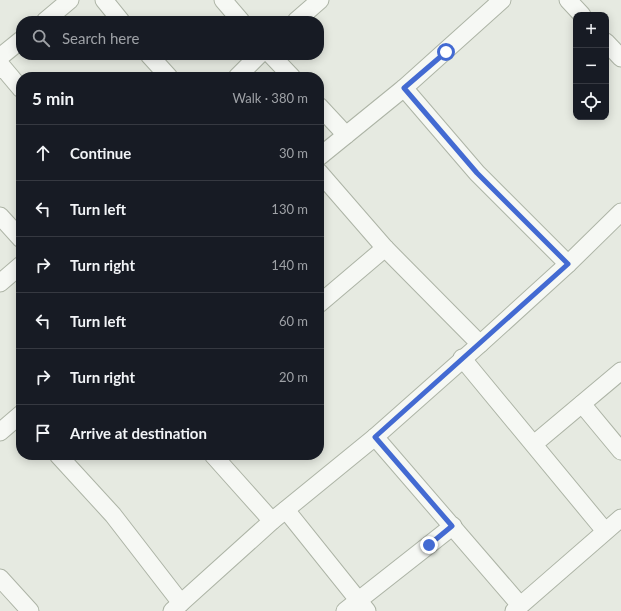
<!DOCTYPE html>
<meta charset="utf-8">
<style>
body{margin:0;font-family:Lato,sans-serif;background:#242831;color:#f1f3f6}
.controls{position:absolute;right:12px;top:12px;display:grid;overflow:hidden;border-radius:8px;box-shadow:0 2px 10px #0003}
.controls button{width:36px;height:36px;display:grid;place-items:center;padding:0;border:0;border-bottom:1px solid #363941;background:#171b24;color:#f1f3f6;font:20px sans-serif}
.stop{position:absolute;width:12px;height:12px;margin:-9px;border:3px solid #436ad2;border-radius:50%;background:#fff}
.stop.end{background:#436ad2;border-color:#fff;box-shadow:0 1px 4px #0008}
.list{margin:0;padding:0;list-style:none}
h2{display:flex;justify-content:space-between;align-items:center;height:52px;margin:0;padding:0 16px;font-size:17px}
h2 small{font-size:13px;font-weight:400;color:#9ea1a6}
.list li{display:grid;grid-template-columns:26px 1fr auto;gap:12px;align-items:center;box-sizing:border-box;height:56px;padding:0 16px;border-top:1px solid #363941}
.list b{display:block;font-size:15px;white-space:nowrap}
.list em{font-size:13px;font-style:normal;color:#9ea1a6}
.icon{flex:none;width:22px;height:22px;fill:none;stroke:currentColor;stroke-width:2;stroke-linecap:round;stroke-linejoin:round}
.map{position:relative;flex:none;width:621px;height:611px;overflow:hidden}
.search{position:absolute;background:#171b24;box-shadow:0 2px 10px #0003;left:16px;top:16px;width:308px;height:44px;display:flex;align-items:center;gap:10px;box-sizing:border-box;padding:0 14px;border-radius:16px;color:#9ea1a6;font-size:15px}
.panel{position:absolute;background:#171b24;box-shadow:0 2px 10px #0003;left:16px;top:72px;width:308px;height:388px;border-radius:16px}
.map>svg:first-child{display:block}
</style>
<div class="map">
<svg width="621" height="611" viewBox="0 0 621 611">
<rect width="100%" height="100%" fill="#e6eae1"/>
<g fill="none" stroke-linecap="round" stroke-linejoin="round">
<g stroke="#adb4a6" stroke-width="19">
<g id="minor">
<path d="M104,0l17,21"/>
<path d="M223,0l18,21"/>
<path d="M568,0l14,15"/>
<path d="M45,21l25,-21"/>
<path d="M296,21l24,-21"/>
<path d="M606,42l15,16"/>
<path d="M149,55l20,22"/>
<path d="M271,55l21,22"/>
<path d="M0,57l21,-17"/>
<path d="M0,64l21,25"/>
<path d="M237,77l22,-22"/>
<path d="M404,88l73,85 91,91"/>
<path d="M319,106l27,29"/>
<path d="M319,157l85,-69 98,-88"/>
<path d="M319,172l66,76 95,96"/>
<path d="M0,216l21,23"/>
<path d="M0,283l21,-18"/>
<path d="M319,304l66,-56"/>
<path d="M462,358l143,173"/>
<path d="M582,404l39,47"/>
<path d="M0,432l21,-18"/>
<path d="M375,437l145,168"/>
<path d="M534,444l87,-73"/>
<path d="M58,455l55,60 68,88"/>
<path d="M213,455l59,66"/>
<path d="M286,510l81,101"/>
<path d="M0,578l30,33"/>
<path d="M172,611l100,-90 103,-84 105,-93 88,-80 53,-52"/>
<path d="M345,611l108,-85"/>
<path d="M514,611l107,-93"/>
</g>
</g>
<use href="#minor" stroke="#f6f8f4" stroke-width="17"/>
</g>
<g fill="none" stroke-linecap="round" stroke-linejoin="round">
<path stroke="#436ad2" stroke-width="5" d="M429,545l23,-19 -77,-89 193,-173 -91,-91 -73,-85 42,-36"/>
</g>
</svg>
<div class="controls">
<button>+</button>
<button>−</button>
<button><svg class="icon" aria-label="locate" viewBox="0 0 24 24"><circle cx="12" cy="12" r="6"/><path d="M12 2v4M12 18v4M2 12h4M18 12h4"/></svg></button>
</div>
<div class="stop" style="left:446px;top:52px"></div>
<div class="stop end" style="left:429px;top:545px"></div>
<div class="search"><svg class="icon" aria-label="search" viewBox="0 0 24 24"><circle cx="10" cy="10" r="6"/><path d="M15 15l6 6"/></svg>Search here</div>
<section class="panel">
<h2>5 min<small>Walk · 380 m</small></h2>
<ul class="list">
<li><svg class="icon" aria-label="ahead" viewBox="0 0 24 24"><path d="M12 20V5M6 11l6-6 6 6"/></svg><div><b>Continue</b></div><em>30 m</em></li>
<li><svg class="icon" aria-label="left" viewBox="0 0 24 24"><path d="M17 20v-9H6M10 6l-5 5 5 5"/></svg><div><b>Turn left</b></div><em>130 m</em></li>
<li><svg class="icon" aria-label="right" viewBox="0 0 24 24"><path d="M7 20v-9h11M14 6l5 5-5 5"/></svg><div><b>Turn right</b></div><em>140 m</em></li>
<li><svg class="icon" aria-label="left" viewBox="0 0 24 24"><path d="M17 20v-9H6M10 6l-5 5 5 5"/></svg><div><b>Turn left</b></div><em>60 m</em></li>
<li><svg class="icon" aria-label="right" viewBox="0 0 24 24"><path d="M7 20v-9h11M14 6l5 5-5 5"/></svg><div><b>Turn right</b></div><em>20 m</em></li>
<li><svg class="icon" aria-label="arrive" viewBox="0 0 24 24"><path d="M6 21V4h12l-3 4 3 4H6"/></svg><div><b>Arrive at destination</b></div></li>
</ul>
</section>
</div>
